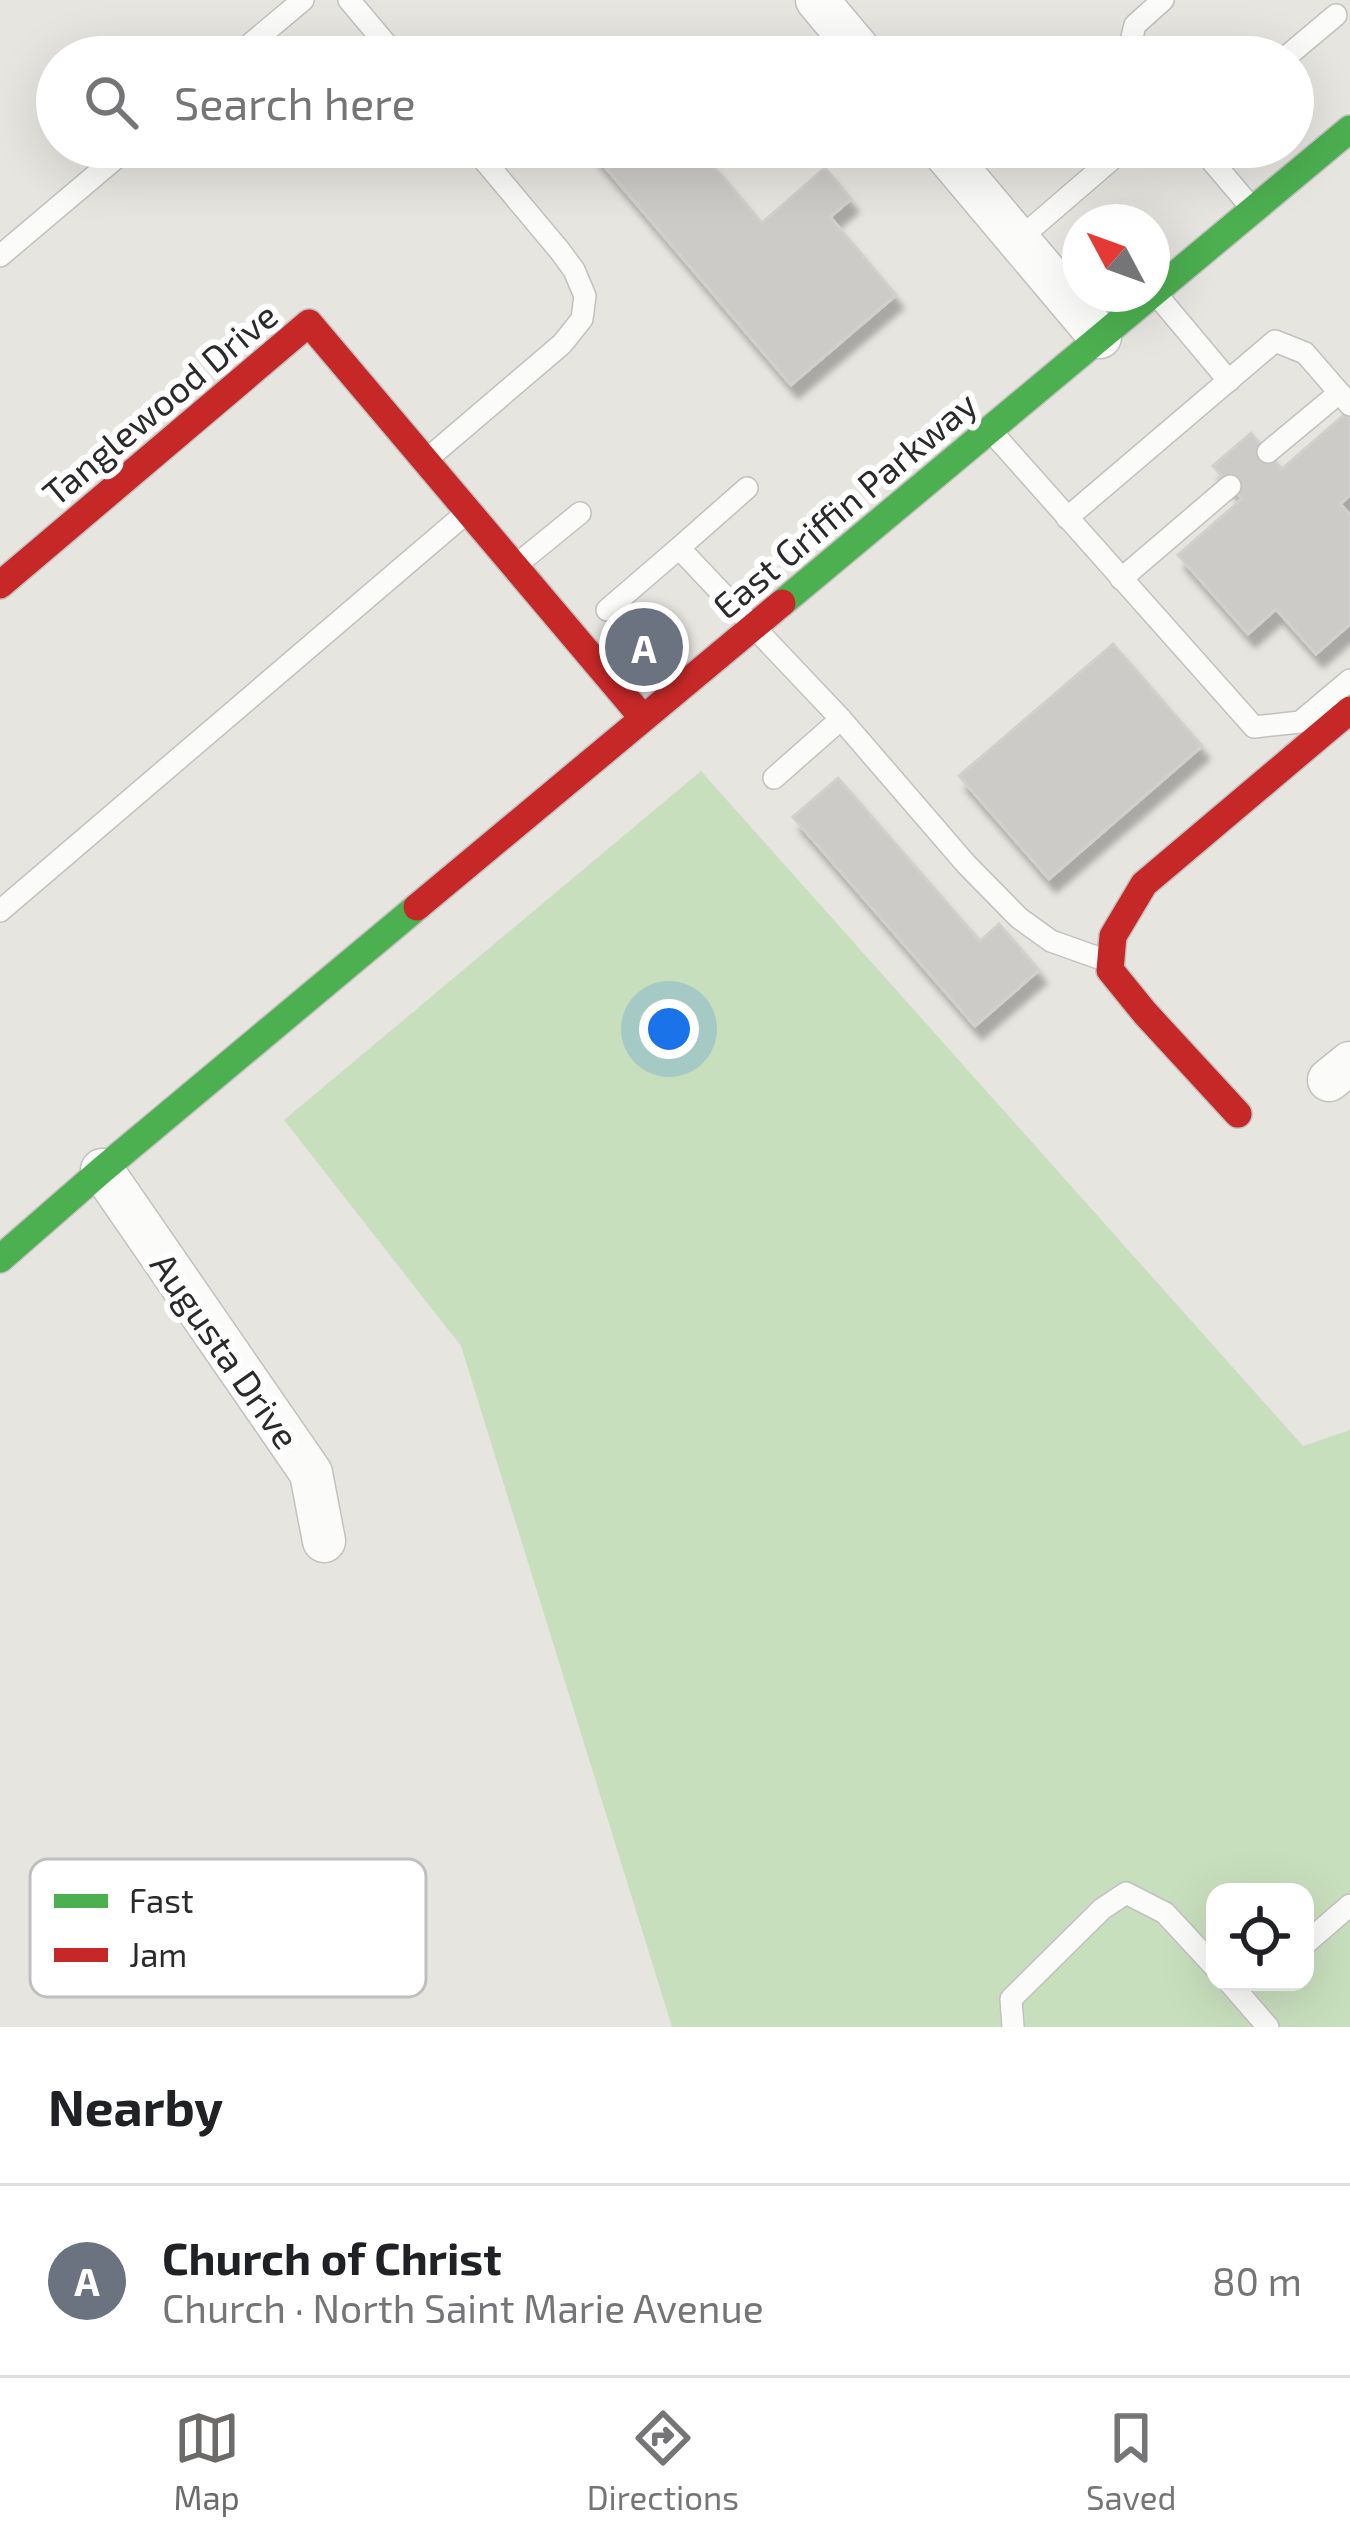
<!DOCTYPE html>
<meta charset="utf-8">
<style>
body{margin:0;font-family:"Exo 2",sans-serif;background:#f6f6f6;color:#202124}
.controls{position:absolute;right:36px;bottom:36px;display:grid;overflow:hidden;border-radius:24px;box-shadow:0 12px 48px #0002}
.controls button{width:108px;height:108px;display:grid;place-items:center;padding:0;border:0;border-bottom:3px solid #e0e0e0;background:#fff;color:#202124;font:60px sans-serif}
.compass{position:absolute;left:1062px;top:204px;width:108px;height:108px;border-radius:50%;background:#fff;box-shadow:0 12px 48px #0002;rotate:311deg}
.you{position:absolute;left:669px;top:1029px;width:42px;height:42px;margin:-30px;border:9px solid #fff;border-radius:50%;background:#1a73e8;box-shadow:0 0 0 18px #1a73e833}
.badge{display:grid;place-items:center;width:78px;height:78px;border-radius:50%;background:#6c6b6a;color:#fff;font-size:39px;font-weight:700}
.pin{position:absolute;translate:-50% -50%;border:6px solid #fff;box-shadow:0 3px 12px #0006}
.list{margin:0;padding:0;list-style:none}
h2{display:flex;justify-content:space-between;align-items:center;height:156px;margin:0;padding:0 48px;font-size:51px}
h2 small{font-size:39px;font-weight:400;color:#757577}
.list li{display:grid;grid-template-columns:78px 1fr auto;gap:36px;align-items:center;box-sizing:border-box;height:192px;padding:0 48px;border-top:3px solid #e0e0e0}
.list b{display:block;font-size:45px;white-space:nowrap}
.list p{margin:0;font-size:39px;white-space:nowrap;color:#757577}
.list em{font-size:39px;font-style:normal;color:#757577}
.icon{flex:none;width:66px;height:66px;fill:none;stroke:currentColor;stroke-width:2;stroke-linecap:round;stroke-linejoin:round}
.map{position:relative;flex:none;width:1350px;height:2027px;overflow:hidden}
.search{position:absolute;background:#fff;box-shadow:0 12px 48px #0002;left:36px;right:36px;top:36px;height:132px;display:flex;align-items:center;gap:30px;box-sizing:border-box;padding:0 42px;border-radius:66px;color:#757577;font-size:45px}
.sheet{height:348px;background:#fff}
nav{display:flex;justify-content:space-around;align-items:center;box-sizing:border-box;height:168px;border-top:3px solid #e0e0e0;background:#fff;font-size:33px;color:#757577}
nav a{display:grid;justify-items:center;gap:6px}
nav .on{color:#6c6b6a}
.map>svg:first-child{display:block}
</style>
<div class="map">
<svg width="1350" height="2027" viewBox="0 0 1350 2027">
<defs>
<filter id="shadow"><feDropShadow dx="7" dy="13" stdDeviation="3" flood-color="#0004"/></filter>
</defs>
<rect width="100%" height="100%" fill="#e7e5e0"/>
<path fill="#c8dfbd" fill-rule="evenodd" d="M701,771l602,675 47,-16v597h-678l-211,-681 -177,-226zM1215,1892h90v90h-90z"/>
<g fill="#cccbc7" stroke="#d2d0cc" stroke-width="3" filter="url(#shadow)">
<path d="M588,147h109l65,76 63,-55 26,31 -21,18 66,78 -105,90z"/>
<path d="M1345,414l5,5v76l-10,9 10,11v109l-34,30 -40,-45 -28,25 -70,-79 64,-56 -29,-33 38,-33 31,36z"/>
<path d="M1113,644l89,102 -153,133 -90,-103z"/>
<path d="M838,778l142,163 19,-17 40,46 -64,56 -182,-209z"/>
</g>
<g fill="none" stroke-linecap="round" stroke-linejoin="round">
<g stroke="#c2c1c0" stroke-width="24">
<g id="lane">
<path d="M349,0l48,57"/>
<path d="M235,57l68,-57"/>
<path d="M1127,57l8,-32 28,-25"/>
<path d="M1286,57l50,-42"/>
<path d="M1200,147l50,59"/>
<path d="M1018,240l108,-93"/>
<path d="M0,256l129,-109"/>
<path d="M1156,294l73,87"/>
<path d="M990,430l264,297 46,-5 50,-42"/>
<path d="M1268,452l71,-59"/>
<path d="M426,460l136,-116 20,-25 3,-23 -11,-26 -14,-19 -87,-104"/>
<path d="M747,488l-68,60 162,171 125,145 53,54 32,23 59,21"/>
<path d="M1067,518l208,-177 30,12 45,52"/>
<path d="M515,566l65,-53"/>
<path d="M1121,579l109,-93"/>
<path d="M607,610l72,-62"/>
<path d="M774,778l67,-59"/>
<path d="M0,911l465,-397"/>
<path d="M1305,1944l45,-39"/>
<path d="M1229,1982l39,45"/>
<path d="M1013,2027l-2,-28 91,-90 24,-16 39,20 50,54"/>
</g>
</g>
<g stroke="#c2c1c0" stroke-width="45">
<g id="street">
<path d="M817,0l48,57"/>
<path d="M940,147l160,190"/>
<path d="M1329,1080l21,-17"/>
<path d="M102,1170l209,303 13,68"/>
</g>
</g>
<g stroke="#c2c1c0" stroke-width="30">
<g id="fast">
<path d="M782,603l568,-474"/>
<path d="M0,1259l102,-89 315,-263"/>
</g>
</g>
<g stroke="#c2c1c0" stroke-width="30">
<g id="jam">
<path d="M0,585l309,-262 334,395"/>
<path d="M417,907l365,-304"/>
<path d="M1238,1114l-93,-101 -35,-43 3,-34 31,-52 206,-174"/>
</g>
</g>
<use href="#lane" stroke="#fbfbfa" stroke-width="21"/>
<use href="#street" stroke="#fbfbfa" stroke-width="42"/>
<use href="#fast" stroke="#4caf50" stroke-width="27"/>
<use href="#jam" stroke="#c62828" stroke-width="27"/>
</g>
<g text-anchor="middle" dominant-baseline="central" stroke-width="12" stroke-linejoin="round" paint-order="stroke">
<g font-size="36" fill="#2a2a2a" stroke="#fff">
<text transform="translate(159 403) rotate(-40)">Tanglewood Drive</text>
<text transform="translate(844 504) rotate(-40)">East Griffin Parkway</text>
<text transform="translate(226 1350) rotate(55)">Augusta Drive</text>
</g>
</g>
<rect x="30" y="1859" width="396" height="138" rx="18" fill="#fff" stroke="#bfbfbf" stroke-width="3"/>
<rect x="54" y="1894" width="54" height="14" fill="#4caf50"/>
<rect x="54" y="1948" width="54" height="14" fill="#c62828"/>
<g font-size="33" fill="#2a2a2a">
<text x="129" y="1913">Fast</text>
<text x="129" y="1967">Jam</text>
</g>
</svg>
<div class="controls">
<button><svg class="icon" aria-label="locate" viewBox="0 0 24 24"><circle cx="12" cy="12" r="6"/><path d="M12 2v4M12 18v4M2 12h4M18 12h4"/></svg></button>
</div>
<svg class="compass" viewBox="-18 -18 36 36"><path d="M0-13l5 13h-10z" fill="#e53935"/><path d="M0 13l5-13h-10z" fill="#757577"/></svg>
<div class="you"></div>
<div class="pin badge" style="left:644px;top:647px;background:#6b7280">A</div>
<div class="search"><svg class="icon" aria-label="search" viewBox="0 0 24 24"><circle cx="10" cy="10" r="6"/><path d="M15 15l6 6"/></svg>Search here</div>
</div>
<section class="sheet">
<h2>Nearby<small></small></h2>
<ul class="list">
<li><span class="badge" style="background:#6b7280">A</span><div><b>Church of Christ</b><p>Church · North Saint Marie Avenue</p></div><em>80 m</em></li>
</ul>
</section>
<nav>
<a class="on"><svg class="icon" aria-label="map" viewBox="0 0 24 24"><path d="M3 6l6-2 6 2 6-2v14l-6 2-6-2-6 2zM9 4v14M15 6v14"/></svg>Map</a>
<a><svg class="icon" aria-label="directions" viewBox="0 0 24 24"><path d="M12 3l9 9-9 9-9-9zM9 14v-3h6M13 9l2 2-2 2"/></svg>Directions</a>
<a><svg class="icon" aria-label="saved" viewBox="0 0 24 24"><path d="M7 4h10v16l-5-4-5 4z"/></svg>Saved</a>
</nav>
